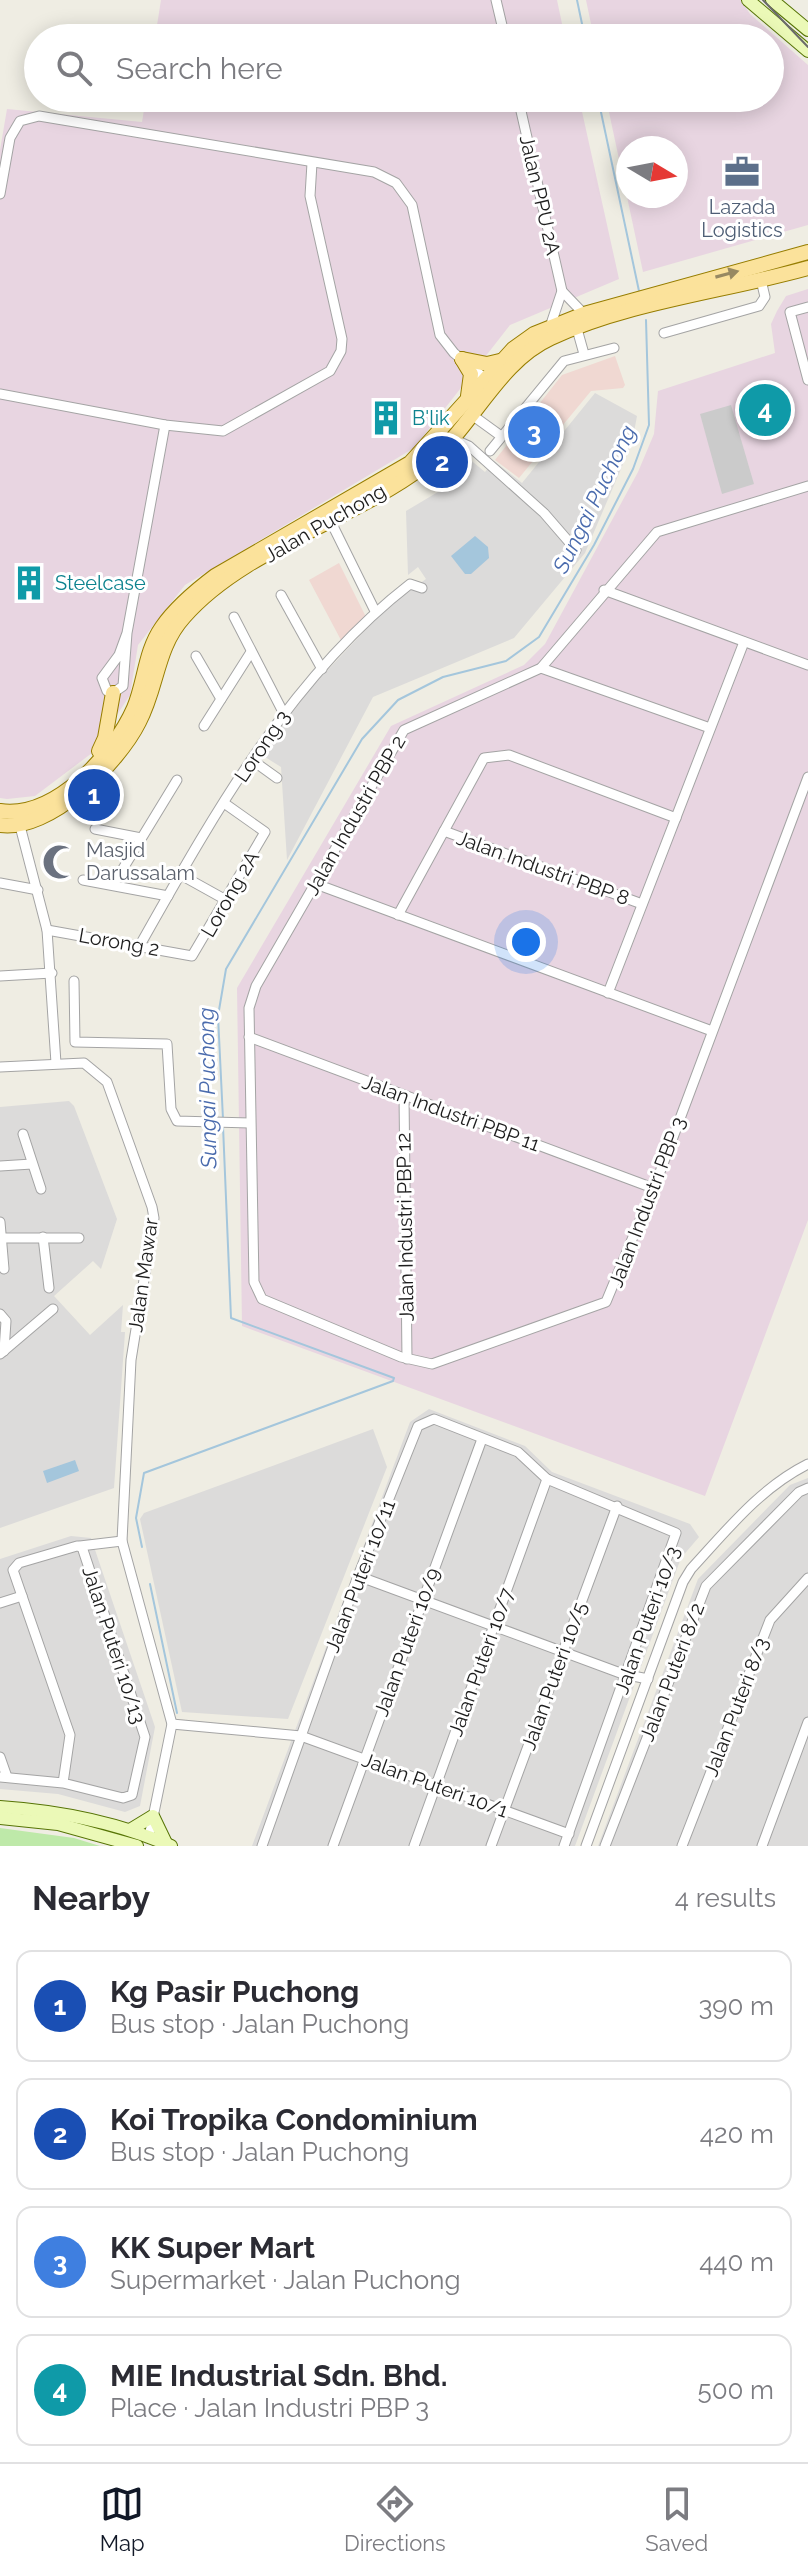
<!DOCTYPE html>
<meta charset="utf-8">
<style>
body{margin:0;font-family:Raleway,sans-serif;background:#f2f2f3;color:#2b2b33}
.compass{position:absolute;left:616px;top:136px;width:72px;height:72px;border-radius:50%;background:#fff;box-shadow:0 4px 20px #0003;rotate:100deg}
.you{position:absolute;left:526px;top:942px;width:28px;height:28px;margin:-20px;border:6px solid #fff;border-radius:50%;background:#1a73e8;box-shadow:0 0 0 12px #1a73e833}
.badge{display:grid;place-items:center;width:52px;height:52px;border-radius:50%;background:#111827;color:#fff;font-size:26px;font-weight:700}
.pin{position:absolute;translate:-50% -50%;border:4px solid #fff;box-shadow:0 2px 8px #0006}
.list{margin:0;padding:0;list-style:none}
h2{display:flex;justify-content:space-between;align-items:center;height:104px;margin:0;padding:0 32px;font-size:34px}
h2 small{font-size:26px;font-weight:400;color:#7c7c81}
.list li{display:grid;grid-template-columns:52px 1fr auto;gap:24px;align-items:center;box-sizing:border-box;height:112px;margin:0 16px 16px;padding:0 16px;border:2px solid #e1e1e2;border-radius:16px}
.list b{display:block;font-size:30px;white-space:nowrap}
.list p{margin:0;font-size:26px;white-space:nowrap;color:#7c7c81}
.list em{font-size:26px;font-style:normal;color:#7c7c81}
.icon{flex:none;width:44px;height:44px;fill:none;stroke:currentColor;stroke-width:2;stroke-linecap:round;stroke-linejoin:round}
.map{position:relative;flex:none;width:808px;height:1846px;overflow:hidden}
.search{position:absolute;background:#fff;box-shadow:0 4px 20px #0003;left:24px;right:24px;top:24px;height:88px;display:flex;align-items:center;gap:20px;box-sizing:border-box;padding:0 28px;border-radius:44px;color:#7c7c81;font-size:30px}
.sheet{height:616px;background:#fff}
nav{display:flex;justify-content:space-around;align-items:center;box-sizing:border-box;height:112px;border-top:2px solid #e1e1e2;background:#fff;font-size:22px;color:#7c7c81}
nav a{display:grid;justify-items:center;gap:4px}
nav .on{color:#111827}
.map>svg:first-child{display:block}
</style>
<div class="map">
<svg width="808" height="1846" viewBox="0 0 808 1846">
<rect width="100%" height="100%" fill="#efede3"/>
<g fill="#dcdbda">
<path d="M595,393l42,23 -5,27 -47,110 -71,85 -141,59 -86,163 -6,-93 -16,-10 -1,-7 45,-60 75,-80 42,-31 -8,-12 -10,8 -2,-64 37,-22 25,-31 17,14 9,-11 28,22z"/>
<path d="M69,1101l5,5 43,113 -16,50 -8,-8 -39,35 36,39 33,-30 -2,27h4l-11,156 -114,40v-421z"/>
<path d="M429,1409l96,37 27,26 138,52 9,13 -18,21 -106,288h-323l158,-424z"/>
<path d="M373,1429l14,38 -99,252 -106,-7 -42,-193 4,-6z"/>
<path d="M808,1478v368h-210l100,-267 92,-94z"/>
<path d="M71,1536l20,2 64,189 -15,79 -15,6 -67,-18 -58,-5v-230z"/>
</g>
<g fill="#f0d8d2">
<path d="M615,356l10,29 -2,3 -32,3 -72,87 -24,-18 67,-85z"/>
<path d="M339,563l27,54 -24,25 -33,-62z"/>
</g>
<g fill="#e8d5e1" fill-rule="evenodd">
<path d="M161,0h396l8,38h-410z"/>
<path d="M586,0h155l9,14 58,51v160l-165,47 -37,-174h164v-60h-176zM676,148v48h-48v-48z"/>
<path d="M146,98h433l40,181 -109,46 -96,123 -229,137 -47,60 -8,50 -38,58 -57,43 -28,3 -7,-1v-648l7,-41 135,13z"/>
<path d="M808,289v931l-103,276 -463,-170 -5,-338 154,-262 133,-61 21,-21 93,-172 16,-38 4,-43 117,-38 -4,-29 6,-13 9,-15z"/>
</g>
<path fill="#cbcbcb" d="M731,405l23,79 -32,10 -22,-80z"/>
<path fill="#bee9a9" d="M0,1828l74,10 26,8h-100z"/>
<g fill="#a4c6dc">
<path d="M475,536l13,11 1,11 -18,16h-6l-14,-18z"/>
<path d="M75,1460l4,11 -32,12 -4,-12z"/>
</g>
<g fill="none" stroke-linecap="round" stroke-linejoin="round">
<g stroke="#a4c6dc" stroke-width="2">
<path d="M577,0l8,38"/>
<path d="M598,98l41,193"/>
<path d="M223,1119l-5,-103 8,-47 136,-230 36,-39 45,-23 63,-16 33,-24 55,-92 39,-76 16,-44 -3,-105"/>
<path d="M142,1547l-6,-29 8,-45 249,-92 1,-3 -163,-60 -8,-192"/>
<path d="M150,1584l27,129"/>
</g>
<g stroke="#a4a4a4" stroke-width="11">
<g id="minor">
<path d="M496,0l9,38"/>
<path d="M518,98l44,193 22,23"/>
<path d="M0,194l10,-56 10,-17 19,-5 335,56 22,11 16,22 28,130 14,18 33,27"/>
<path d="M808,307l-18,5 18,68"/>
<path d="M550,327l12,-36"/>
<path d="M577,329l7,25"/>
<path d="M664,333l95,-27 6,-9 -4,-17"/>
<path d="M0,394l165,31 58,6 107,-60 11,-20 1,-12 -32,-143 2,-33"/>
<path d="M472,415l29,21"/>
<path d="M446,444l14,-2 9,4 75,67 32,37"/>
<path d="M490,451l74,-90 50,-13"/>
<path d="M808,486l-151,46 -116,136 -137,62 -148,256 -7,22 5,274 8,17 139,58 31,7 174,-62 54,-130 148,-395"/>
<path d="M330,520l45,91"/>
<path d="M604,590l204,75"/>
<path d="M281,595l41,74"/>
<path d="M234,617l49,95"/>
<path d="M127,633l-4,53 -10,7 -6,-2 -5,-13 17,-23 8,-22 38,-208"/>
<path d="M196,656l25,43"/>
<path d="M541,668l169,60"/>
<path d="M204,726l47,-74"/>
<path d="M252,760l25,18"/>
<path d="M20,826l27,104 9,133"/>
<path d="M95,829l46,9"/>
<path d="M444,831l198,73"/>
<path d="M181,875l45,25"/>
<path d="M83,880l85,16"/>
<path d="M0,883l38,7"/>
<path d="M316,884l396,147"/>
<path d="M113,885l64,-105"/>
<path d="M398,915l86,-157 25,-3 167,63"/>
<path d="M47,930l145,26 73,-124 -41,-29"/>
<path d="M140,945c74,-131 150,-268 270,-361l12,4"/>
<path d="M0,976l52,-3"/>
<path d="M74,981l1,61 92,2 4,65 6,12 73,2"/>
<path d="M608,993l136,-351"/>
<path d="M249,1037l404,151"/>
<path d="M0,1067l84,-4 23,19 45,125 2,11 -23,142 -9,181 50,183 -23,113"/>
<path d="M404,1095l3,264"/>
<path d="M23,1134l18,55"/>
<path d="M0,1166l32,-2"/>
<path d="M0,1222l4,47"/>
<path d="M43,1237l6,51"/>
<path d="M2,1238h77"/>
<path d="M0,1314l6,7 -2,30"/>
<path d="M0,1354l53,-45"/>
<path d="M80,1546l42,-5"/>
<path d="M358,1576l265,98 25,5"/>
<path d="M0,1603l22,-7"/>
<path d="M172,1724l129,12 268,98"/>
<path d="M0,1757l7,20"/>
<path d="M0,1777l63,6 60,15 9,-3 13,-58 -63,-190 -5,-1 -58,17 -6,7 57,165 -7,48"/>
<path d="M262,1846l96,-270 60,-150 16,-7 84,33 29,27 129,54 -112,313"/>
<path d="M333,1846l149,-407"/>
<path d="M414,1846l133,-367"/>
<path d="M491,1846l126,-340"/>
<path d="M586,1846l97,-264 8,-13c36,-39 69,-81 117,-105"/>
<path d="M605,1846l101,-260 93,-94 9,-4"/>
<path d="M682,1846l88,-226 38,-42"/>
<path d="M762,1846l46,-124"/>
</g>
</g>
<g stroke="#567405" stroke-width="14">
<g id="secondary">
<path d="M748,0l60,51"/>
<path d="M772,0l36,30"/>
<path d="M0,1807c58,4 117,15 171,39"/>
<path d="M0,1818l58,6 79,22"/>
<path d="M130,1830l23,-14 13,27"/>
</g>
</g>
<g stroke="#967d00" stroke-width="16">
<g id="primary">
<path d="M462,359l9,15 -3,22"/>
<path d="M462,359l25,5 17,-4"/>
<path d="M99,751l6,-13 8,-45"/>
<path d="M0,811c55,8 114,-57 134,-103 11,-26 11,-57 28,-81 14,-20 33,-36 53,-51l195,-113 103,-114 21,-15 50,-20 224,-62"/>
<path d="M0,825c50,7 118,-61 139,-103 19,-36 17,-74 45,-105 59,-68 169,-97 240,-151 48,-36 72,-103 127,-128 77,-36 175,-47 257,-70"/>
</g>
</g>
<use href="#minor" stroke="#fff" stroke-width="9"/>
<use href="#secondary" stroke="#ebf9b7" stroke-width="12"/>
<use href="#primary" stroke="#fbe29b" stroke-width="14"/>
<path stroke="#6b6b6b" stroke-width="2" d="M763,0l45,47"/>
</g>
<defs><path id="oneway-solid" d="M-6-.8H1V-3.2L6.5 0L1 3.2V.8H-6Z" transform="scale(2)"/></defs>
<use fill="#978962" href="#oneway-solid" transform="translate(727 274) rotate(-15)"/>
<defs>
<g id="office-bare" transform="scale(2.76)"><path d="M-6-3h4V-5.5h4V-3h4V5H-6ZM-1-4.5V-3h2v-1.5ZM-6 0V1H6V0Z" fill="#5c6f8a" stroke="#fff" stroke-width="2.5" paint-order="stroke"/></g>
<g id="building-bare" transform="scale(2.76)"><path d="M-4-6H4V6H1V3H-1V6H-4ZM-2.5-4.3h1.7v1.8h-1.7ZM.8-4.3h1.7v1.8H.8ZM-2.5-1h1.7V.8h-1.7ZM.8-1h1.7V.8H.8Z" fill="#0f9aa8" stroke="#fff" stroke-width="2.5" paint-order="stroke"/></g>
<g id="mosque-bare" transform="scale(2.76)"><path d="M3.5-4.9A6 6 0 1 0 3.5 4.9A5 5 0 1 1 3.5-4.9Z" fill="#6b7280" stroke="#fff" stroke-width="2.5" paint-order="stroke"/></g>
</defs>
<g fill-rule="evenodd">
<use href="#office-bare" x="742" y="172"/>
<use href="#building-bare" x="386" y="418"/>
<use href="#building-bare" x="29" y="583"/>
<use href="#mosque-bare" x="60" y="862"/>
</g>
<g text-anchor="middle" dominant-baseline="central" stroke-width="6" stroke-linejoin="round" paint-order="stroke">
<g font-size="20" fill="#1d1d1d" stroke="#fff">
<text transform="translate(540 195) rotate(77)">Jalan PPU 2A</text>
<text transform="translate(325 523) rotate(-30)">Jalan Puchong</text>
<text transform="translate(262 746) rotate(-56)">Lorong 3</text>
<text transform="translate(355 815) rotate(-60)">Jalan Industri PBP 2</text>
<text transform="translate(543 868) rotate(20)">Jalan Industri PBP 8</text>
<text transform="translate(230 894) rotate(-60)">Lorong 2A</text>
<text transform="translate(119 942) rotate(10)">Lorong 2</text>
<text transform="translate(451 1113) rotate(20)">Jalan Industri PBP 11</text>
<text transform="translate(647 1202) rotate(-69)">Jalan Industri PBP 3</text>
<text transform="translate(405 1227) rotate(-91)">Jalan Industri PBP 12</text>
<text transform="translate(143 1275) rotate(-82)">Jalan Mawar</text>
<text transform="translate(360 1576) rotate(-69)">Jalan Puteri 10/11</text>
<text transform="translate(647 1620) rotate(-70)">Jalan Puteri 10/3</text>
<text transform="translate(407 1642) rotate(-70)">Jalan Puteri 10/9</text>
<text transform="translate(114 1645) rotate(72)">Jalan Puteri 10/13</text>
<text transform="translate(481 1662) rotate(-70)">Jalan Puteri 10/7</text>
<text transform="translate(672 1672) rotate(-69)">Jalan Puteri 8/2</text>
<text transform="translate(554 1676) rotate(-70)">Jalan Puteri 10/5</text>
<text transform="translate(736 1707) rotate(-69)">Jalan Puteri 8/3</text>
<text transform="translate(435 1785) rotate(20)">Jalan Puteri 10/1</text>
</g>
<g font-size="20" fill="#4e5e75" stroke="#fff">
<text x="742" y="207">Lazada<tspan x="742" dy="23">Logistics</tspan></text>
</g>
<g font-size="20" fill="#0d838f" stroke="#fff" text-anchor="start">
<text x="412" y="418">B'lik</text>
<text x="55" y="583">Steelcase</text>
</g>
<g font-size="20" fill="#5b616d" stroke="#fff" text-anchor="start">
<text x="86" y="850">Masjid<tspan x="86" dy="23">Darussalam</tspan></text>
</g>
<g font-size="22" font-style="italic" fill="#4a6bad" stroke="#fff">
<text transform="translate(594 499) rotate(-64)">Sungai Puchong</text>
<text transform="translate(207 1088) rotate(-91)">Sungai Puchong</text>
</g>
</g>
</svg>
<svg class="compass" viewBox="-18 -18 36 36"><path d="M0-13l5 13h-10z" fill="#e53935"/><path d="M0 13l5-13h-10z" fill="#7c7c81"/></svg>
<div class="you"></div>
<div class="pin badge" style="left:94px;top:795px;background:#1a4fb4">1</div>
<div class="pin badge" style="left:442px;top:462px;background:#1a4fb4">2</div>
<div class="pin badge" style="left:534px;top:432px;background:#3f7fe0">3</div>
<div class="pin badge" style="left:765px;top:410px;background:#0f9aa8">4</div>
<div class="search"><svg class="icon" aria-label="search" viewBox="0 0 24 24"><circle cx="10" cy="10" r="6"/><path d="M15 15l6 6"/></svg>Search here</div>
</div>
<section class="sheet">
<h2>Nearby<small>4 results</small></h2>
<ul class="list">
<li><span class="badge" style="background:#1a4fb4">1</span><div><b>Kg Pasir Puchong</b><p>Bus stop · Jalan Puchong</p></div><em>390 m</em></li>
<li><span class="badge" style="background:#1a4fb4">2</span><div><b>Koi Tropika Condominium</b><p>Bus stop · Jalan Puchong</p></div><em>420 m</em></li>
<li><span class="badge" style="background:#3f7fe0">3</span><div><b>KK Super Mart</b><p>Supermarket · Jalan Puchong</p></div><em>440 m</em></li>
<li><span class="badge" style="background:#0f9aa8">4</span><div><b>MIE Industrial Sdn. Bhd.</b><p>Place · Jalan Industri PBP 3</p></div><em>500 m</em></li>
</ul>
</section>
<nav>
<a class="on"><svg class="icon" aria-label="map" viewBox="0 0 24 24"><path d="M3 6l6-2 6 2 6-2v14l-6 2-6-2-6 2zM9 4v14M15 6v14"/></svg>Map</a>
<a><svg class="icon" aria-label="directions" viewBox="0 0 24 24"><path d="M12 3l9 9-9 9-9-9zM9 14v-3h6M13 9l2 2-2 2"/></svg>Directions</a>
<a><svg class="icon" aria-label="saved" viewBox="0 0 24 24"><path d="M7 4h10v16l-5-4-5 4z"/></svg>Saved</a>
</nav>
